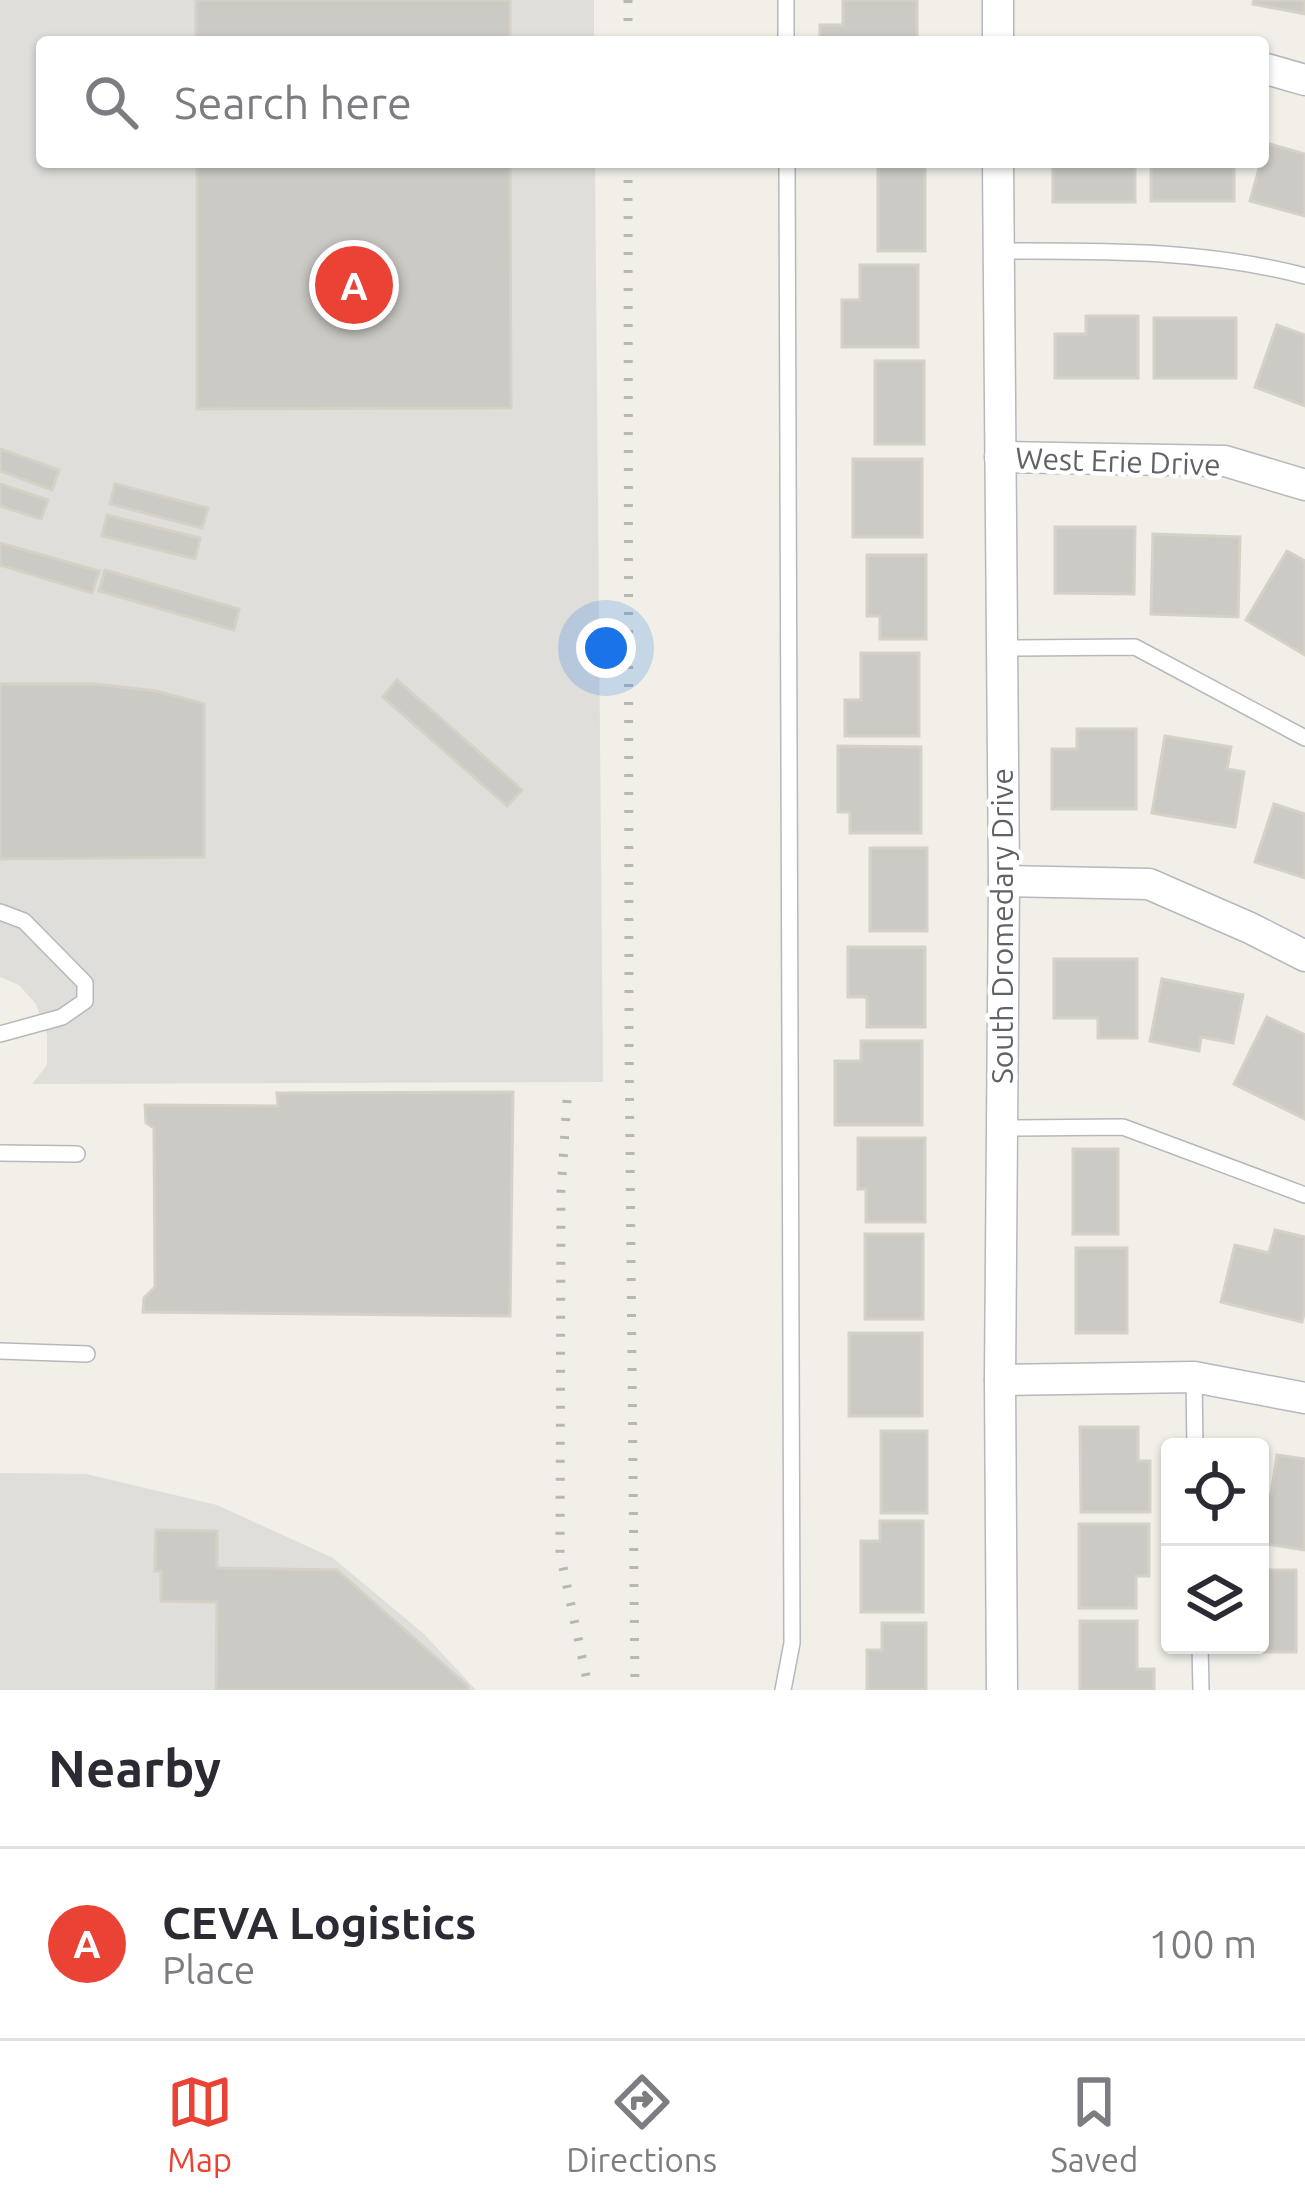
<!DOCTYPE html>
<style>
body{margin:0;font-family:Ubuntu,sans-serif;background:#f2f2f3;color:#2b2b33}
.controls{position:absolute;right:36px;bottom:36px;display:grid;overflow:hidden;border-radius:12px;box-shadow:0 3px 9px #0004}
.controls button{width:108px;height:108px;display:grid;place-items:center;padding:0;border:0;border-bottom:3px solid #e1e1e2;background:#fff;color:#2b2b33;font:60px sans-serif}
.you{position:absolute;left:606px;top:648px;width:42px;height:42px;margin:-30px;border:9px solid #fff;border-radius:50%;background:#1a73e8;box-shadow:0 0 0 18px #1a73e833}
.badge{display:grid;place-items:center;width:78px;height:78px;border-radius:50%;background:#ea4335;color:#fff;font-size:39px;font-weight:700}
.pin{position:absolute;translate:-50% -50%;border:6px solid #fff;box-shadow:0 3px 12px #0006}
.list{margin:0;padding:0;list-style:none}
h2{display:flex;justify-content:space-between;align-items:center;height:156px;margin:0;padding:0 48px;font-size:51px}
h2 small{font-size:39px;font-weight:400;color:#7c7c81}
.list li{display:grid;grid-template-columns:78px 1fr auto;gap:36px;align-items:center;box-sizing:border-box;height:192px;padding:0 48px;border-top:3px solid #e1e1e2}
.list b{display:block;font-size:45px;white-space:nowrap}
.list p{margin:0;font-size:39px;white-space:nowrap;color:#7c7c81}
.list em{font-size:39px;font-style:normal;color:#7c7c81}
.icon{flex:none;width:66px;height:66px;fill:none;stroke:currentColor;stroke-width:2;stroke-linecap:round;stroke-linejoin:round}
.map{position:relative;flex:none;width:1305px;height:1690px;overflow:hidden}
.search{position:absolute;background:#fff;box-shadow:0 3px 9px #0004;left:36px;right:36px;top:36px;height:132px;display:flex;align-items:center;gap:30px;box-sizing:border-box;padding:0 42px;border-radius:12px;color:#7c7c81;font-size:45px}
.sheet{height:348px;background:#fff}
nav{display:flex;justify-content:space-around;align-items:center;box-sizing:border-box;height:168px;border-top:3px solid #e1e1e2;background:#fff;font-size:33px;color:#7c7c81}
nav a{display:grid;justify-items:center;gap:6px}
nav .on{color:#ea4335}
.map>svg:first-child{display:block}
</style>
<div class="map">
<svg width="1305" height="1690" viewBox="0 0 1305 1690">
<rect width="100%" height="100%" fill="#f1efe8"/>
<g fill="#e0deda">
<path d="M0,0h594v42h-552v120h553l8,920 -571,2 15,-19v-31l-11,-30 -17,-19 -19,-8z"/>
<path d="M0,1473l86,1 131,31 116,53 91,76 52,56h-476z"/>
</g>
<g fill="#cccac5" stroke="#d6d1c6" stroke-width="3">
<rect x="196" y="0" width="314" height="42"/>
<path d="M843,0h74v42h-97v-17h23z"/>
<path d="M1254,0h51v14l-52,-10z"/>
<path d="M1266,143l39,11v62l-55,-15z"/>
<path d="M197,162h313l1,246 -314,1z"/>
<rect x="1053" y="162" width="82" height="40"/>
<rect x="1151" y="162" width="83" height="39"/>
<rect x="878" y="167" width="47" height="84"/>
<path d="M860,265h58v82h-76v-47h18z"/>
<path d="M1086,316h52v62h-83v-44h31z"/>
<rect x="1154" y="318" width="82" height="60"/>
<path d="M1277,325l28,10v71l-50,-19z"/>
<rect x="875" y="361" width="49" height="83"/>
<path d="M0,449l59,21 -7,20 -52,-19z"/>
<rect x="853" y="459" width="69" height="78"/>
<path d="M0,484l48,16 -7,19 -41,-13z"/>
<path d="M115,484l93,24 -6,20 -92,-24z"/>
<path d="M107,515l93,23 -5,21 -93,-23z"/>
<path d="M1055,527h80l-1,67 -79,-1z"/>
<path d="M1153,534l87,3 -2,80 -87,-3z"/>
<path d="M0,543l99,28 -7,22 -92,-28z"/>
<path d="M1287,551l18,10v94l-59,-35z"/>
<path d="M867,555h59v84h-46v-23h-13z"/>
<path d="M105,570l134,39 -5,21 -135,-39z"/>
<path d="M861,653h58v83h-74v-36h16z"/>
<path d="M397,680l125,110 -15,16 -124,-109z"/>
<path d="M0,684h95l61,7 48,13v153l-204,2z"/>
<path d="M1077,729h59v80h-84v-60h25z"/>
<path d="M1165,736l66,11 -4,22 17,3 -9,55 -83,-14z"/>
<path d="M838,746l83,1v86h-71v-21h-12z"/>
<path d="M1274,804l31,10v64l-50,-16z"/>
<rect x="870" y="848" width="57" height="83"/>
<path d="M848,947h77v80h-58v-30h-19z"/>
<path d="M1054,959h83v79h-39v-20h-44z"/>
<path d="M1162,979l81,16 -10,48 -32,-6 -2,14 -49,-10z"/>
<path d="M1267,1017l38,18v84l-71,-35z"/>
<path d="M861,1041h61v84h-87v-64h26z"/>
<path d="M513,1092l-3,224 -367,-4 1,-14 11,-11 -1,-159 -8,-5 -1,-18 133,1 -1,-13z"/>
<path d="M858,1138h67v84h-59v-33h-8z"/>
<rect x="1073" y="1149" width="45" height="85"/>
<path d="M1275,1230l30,7v73l-3,12 -81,-20 14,-57 34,8z"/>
<rect x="865" y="1234" width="58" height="85"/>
<rect x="1076" y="1248" width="51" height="85"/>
<rect x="849" y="1333" width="73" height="83"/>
<path d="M1080,1427h58v34h12v51h-69z"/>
<rect x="881" y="1431" width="46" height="82"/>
<path d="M1277,1455l28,4v91l-45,-7v-51l11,2z"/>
<path d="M880,1521h43v91h-62v-71h19z"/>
<path d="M1079,1524h70v52h-13v32h-57z"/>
<path d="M156,1530l61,1v37l120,2 131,116 -1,4h-251l1,-88 -56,-1v-30h-6z"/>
<path d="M1260,1570h36v82h-63v-7h27z"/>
<path d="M1080,1621h57v48h17v21h-74z"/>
<path d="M882,1623h44v67h-59v-40h15z"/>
</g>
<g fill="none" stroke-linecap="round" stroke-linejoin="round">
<g stroke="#b5b8bc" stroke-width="18">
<g id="lane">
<path d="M786,0v42"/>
<path d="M998,251c105,0 204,-2 307,25"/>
<path d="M1002,648l133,-1 170,91"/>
<path d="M0,912l24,9 61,62v18l-23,16 -62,17"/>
<path d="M1002,1128l121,-1 182,68"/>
<path d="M0,1153l77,1"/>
<path d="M0,1351l87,3"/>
<path d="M1194,1377l1,70"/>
<path d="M1200,1645l1,45"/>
<path d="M783,1690l9,-47 -5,-1481"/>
</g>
</g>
<g stroke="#b5b8bc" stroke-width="33">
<g id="street">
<path d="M998,42v-42"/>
<path d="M1263,68l42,12"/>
<path d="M998,162l6,719 -4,499 2,310"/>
<path d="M1000,457l225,4 80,24"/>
<path d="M1004,881l145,3 101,44 55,28"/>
<path d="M1000,1380l194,-3 111,21"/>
</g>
</g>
<use href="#lane" stroke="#fff" stroke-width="15"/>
<use href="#street" stroke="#fff" stroke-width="30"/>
<g stroke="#b6b7b8" stroke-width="9" stroke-dasharray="3 15" stroke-linecap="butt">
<path d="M628,0v42"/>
<path d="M628,162l1,882 6,646"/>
<path d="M567,1100l-6,91 -1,362 29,137"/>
</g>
</g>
<g text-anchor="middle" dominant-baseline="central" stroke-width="9" stroke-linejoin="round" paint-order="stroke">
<g font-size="30" fill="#5f6368" stroke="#fff">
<text transform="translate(1118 461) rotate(2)">West Erie Drive</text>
<text transform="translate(1002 926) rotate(-90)">South Dromedary Drive</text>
</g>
</g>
</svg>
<div class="controls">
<button><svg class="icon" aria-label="locate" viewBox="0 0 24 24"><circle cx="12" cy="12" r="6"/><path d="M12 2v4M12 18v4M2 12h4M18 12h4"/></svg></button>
<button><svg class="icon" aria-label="layers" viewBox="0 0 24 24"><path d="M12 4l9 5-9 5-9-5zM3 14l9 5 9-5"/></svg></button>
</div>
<div class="you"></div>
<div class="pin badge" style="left:354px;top:285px">A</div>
<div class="search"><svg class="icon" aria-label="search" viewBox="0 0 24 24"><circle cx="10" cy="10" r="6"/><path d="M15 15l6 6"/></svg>Search here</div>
</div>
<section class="sheet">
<h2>Nearby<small></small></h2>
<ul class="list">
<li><span class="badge">A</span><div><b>CEVA Logistics</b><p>Place</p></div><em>100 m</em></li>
</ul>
</section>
<nav>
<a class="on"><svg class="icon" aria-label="map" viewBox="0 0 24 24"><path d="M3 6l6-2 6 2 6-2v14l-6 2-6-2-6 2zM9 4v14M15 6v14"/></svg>Map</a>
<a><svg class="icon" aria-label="directions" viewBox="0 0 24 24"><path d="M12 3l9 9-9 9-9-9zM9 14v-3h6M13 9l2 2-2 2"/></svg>Directions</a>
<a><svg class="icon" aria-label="saved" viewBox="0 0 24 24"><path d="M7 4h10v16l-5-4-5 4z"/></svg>Saved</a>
</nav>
